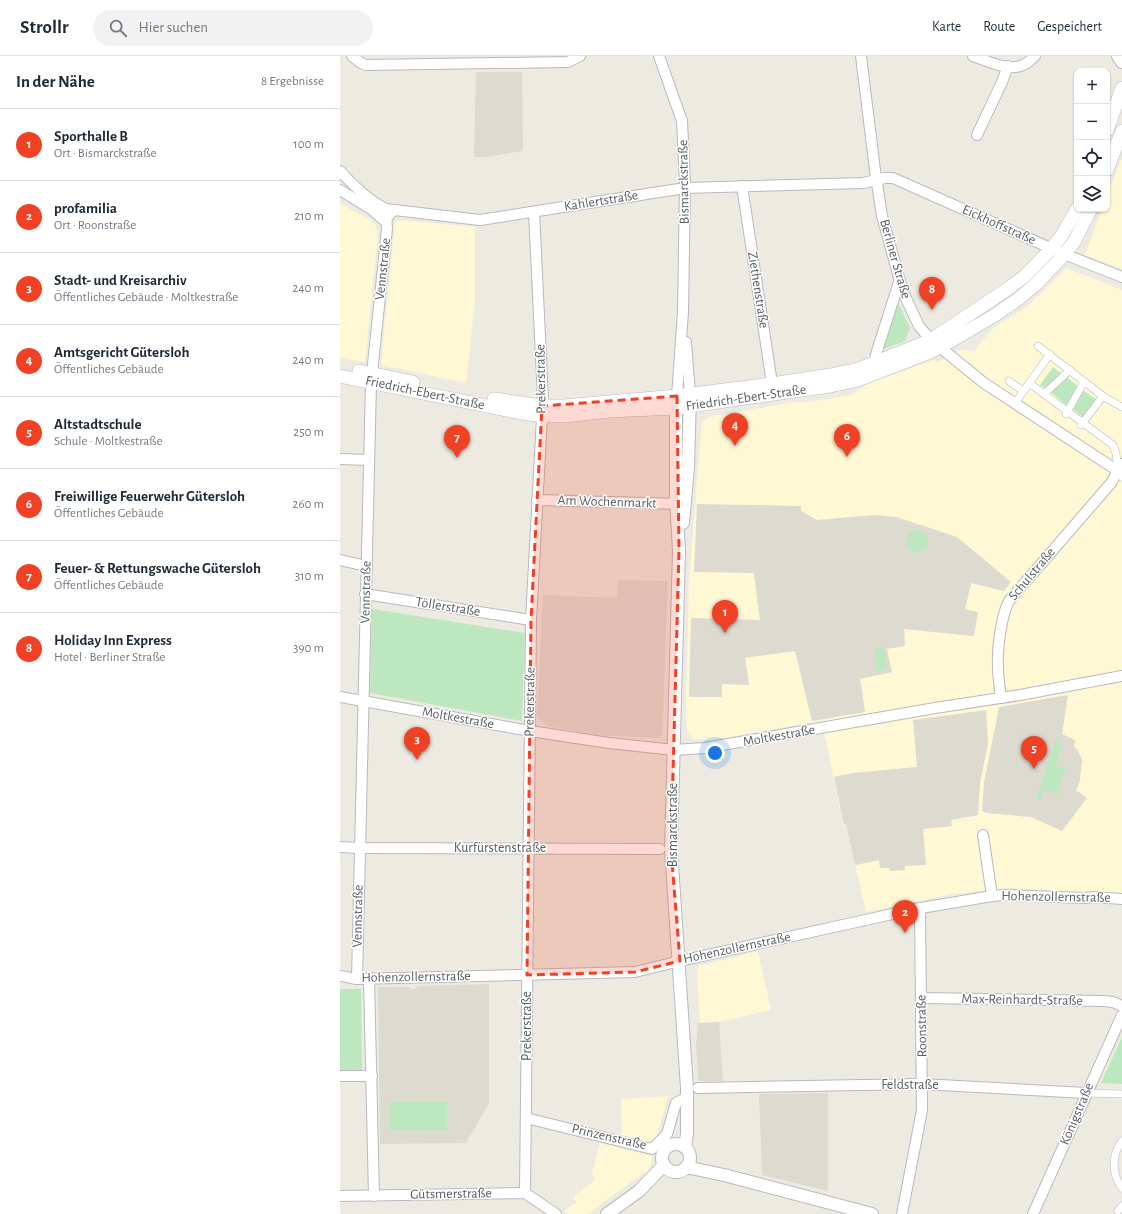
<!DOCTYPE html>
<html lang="de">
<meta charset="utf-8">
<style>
body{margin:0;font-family:"Alegreya Sans",sans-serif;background:#f2f2f3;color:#1f2937}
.controls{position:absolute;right:12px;top:12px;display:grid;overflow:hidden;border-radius:8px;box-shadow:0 1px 3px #0004}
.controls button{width:36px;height:36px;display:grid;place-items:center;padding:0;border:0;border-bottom:1px solid #e0e1e3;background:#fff;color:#1f2937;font:20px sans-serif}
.you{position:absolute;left:375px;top:697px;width:14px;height:14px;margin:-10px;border:3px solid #fff;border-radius:50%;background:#1a73e8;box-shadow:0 0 0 6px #1a73e833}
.badge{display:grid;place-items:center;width:26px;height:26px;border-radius:50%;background:#f04124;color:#fff;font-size:13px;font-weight:700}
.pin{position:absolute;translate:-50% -33px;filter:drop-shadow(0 1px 2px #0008)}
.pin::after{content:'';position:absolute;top:21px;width:14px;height:12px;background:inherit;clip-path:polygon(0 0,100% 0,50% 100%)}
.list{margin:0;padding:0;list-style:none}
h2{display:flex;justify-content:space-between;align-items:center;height:52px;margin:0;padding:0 16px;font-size:17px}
h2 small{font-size:13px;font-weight:400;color:#747a83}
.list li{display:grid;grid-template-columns:26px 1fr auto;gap:12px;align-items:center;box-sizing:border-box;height:72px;padding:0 16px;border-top:1px solid #e0e1e3}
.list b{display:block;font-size:15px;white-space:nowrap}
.list p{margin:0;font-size:13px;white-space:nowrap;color:#747a83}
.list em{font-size:13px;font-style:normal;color:#747a83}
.icon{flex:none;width:22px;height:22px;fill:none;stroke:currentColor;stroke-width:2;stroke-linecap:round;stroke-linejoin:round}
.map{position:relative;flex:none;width:782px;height:1158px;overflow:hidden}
header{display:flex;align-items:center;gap:24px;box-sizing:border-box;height:56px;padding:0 20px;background:#fff;border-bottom:1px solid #e0e1e3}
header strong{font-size:19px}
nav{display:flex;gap:22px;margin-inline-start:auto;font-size:14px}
.search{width:280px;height:36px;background:#f2f2f3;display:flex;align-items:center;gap:10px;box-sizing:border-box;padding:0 14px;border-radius:22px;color:#747a83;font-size:15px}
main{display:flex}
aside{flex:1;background:#fff}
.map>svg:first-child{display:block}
</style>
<header>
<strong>Strollr</strong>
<div class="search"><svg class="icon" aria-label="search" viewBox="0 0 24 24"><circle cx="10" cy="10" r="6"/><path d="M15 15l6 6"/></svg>Hier suchen</div>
<nav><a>Karte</a><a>Route</a><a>Gespeichert</a></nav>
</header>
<main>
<aside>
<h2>In der Nähe<small>8 Ergebnisse</small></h2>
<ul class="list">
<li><span class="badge">1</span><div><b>Sporthalle B</b><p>Ort · Bismarckstraße</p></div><em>100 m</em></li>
<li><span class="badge">2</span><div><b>profamilia</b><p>Ort · Roonstraße</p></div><em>210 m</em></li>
<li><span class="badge">3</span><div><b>Stadt- und Kreisarchiv</b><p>Öffentliches Gebäude · Moltkestraße</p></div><em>240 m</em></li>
<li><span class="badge">4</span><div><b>Amtsgericht Gütersloh</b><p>Öffentliches Gebäude</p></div><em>240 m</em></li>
<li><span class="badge">5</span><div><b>Altstadtschule</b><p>Schule · Moltkestraße</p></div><em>250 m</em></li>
<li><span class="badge">6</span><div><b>Freiwillige Feuerwehr Gütersloh</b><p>Öffentliches Gebäude</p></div><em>260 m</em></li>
<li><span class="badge">7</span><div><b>Feuer- &amp; Rettungswache Gütersloh</b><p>Öffentliches Gebäude</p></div><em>310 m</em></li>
<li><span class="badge">8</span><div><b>Holiday Inn Express</b><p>Hotel · Berliner Straße</p></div><em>390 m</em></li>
</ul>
</aside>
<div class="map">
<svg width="782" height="1158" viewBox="0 0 782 1158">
<rect width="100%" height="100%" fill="#edebe1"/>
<g fill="#fff8d4" fill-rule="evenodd">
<path d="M782,102v111l-37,-14 17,-46h5v-14z"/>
<path d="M0,147l35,20 3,10 -13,129 -25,-4z"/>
<path d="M58,164l77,7v74l-9,82 -84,-18 -1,-2 14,-141z"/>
<path d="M726,212l56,22v605l-112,-7 -58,6 -86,18 -20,-87h-3l-21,-104 -111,19 -17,-1 -5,-4 -3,-10v-28l3,-117 13,-158 11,-7h11l69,-13h15l43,-7 18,-12 65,-23 4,2 21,-12 15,1 19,-23 36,-23zM461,451v4l16,9 59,-5 128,76 -33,-8 -6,26 9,27 -70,-7 -44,49 5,34 -53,9 -17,-70 -50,7 4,27 -27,-1 -31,-66 69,2 -6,-47 -60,-2zM728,640l-6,38 12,13 6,33 -18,51 -31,-14 -44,-4 -5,-2zM578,711l62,16 -2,32 -27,5 1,6 -29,3 -19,37 1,3 -16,2v-3l-10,-8 -23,5 -10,-41h-3l-9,-47 20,-4z"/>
<path d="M418,895l13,59 -52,12 -19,1 -3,-53 2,-4z"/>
<path d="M328,1040l-12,45 -4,2 -30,-7 -1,-37z"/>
<path d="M260,1087l53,13 -4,14 -4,4 -1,-1 -57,41h-19l-4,-3 12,-9 -2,-3 1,-4 20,-15 -3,-6z"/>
</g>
<path fill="#deddd6" d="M278,524l50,1 -6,154 -4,3 -59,-3 -52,-9 -10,-10 6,-121 74,3z"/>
<g fill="#dddbd0">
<path d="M136,16h46l1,79 -38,6h-11z"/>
<path d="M357,448l104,2v5l16,9 59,-5 20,2 61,20 54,45 -7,9 -33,-8 -6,26 13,3 -4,24 -70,-7 1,17 -18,3 5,23 -32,7 5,33 -53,9 -17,-70 -50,7 4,27 -27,-1v13h-33l2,-79 69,2 -6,-47 -60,-1z"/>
<path d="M728,639l-6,39 13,6 -1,7 3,2 5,10 -2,21 -4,10 11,8 -25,33 -31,-14 -44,-4 -5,-2 2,-28 15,-76z"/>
<path d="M646,654l2,33 -8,40 -2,32 -27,5 1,6 -29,3 3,36 -21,1v4l-15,1 -1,-3h-9l-1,-8 -24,5 -9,-41h-2l-10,-47 20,-4 63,-6 -4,-47z"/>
<path d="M149,928v119l-23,40 -86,1 -2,-157h32l1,2h5l1,-3z"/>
<path d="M379,966l4,59h-25l-2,-38 2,-20z"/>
<path d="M488,1037v98l-66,-16 -3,-81z"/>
</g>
<g fill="#bce7bf">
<path d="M556,242l14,30 -5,13 -26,10z"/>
<path d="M713,311l10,8 -16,15 -7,-5z"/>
<path d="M725,320l14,11 -10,20 -20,-16z"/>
<path d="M741,333l15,10 -13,18 -12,-9z"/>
<circle cx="577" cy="485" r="11"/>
<path d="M32,553l153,24 -3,88 -152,-28z"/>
<path d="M544,591l3,22 -10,2 -3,-22z"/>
<path d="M717,681l3,1 -2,7 3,1 -6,19 10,4 -8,25 -13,-4 -4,10 -4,-1z"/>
<path d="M0,933h21l1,83h-22z"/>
<path d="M782,981v47l-21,-1z"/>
<rect x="50" y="1046" width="57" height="28"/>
</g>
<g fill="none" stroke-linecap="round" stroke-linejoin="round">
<g stroke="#b7b9be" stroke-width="8">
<g id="pedestrian">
<path d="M698,290l66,51 18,10"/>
<path d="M669,325l14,10"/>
<path d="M689,327l84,62 3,8 2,18 4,6"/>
<path d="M704,338l26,-24"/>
<path d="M675,347l35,-49"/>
<path d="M726,358l18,-32"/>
<path d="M741,369l22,-29"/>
<path d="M746,1037l36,1"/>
<path d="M782,1085c-10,13 -11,33 0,47"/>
<path d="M778,1155l4,-5"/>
</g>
</g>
<g stroke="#b7b9be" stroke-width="12">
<g id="minor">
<path d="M12,0l9,7 5,2 202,-3 12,-6"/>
<path d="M319,0l23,65 3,62 -2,129 -6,84"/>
<path d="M521,0l14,114 7,46 21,76 16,34 12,14 53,43 134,88"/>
<path d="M633,0c14,5 38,17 52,8 4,-2 7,-5 10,-8"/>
<path d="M637,79l25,-53 6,-16"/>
<path d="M0,115c14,15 28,29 46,38l94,11 205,-32 178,-5 22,-5h8l171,76 58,23"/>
<path d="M402,130l31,204"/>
<path d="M0,134l31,19 15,13"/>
<path d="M346,286l4,52"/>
<path d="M534,307l3,-12 22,-69"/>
<path d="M0,403l29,1"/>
<path d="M197,444l146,4"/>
<path d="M0,504l26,6"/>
<path d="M25,538l166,26"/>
<path d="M0,641l190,34 79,12 65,7 31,-2 230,-40 85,-13 102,-19"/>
<path d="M661,642c-1,-10 -3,-20 -3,-31 -1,-17 3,-51 11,-66l102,-118 11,-19"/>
<path d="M643,779l9,61"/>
<path d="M0,791l20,1 300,1"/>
<path d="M0,920c6,0 11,3 17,3l278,-7 45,-11 235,-52 77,-13 11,-1 82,3 9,-1 28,2"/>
<path d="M29,922l5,218"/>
<path d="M17,923l14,-596 16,-154c-1,-10 -1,-13 8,-19"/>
<path d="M581,942l183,3 9,1 9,4"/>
<path d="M0,1020h32"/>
<path d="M358,1032l224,-4 164,9"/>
<path d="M186,1062l126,31 15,-15 9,-31 11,-6"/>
<path d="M185,1137l6,-573 12,-221 -9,-187"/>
<path d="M0,1140l185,-3 31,21"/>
<path d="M562,1158l20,-104 -2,-202"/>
<path d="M693,1158l89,-199"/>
</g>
</g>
<g stroke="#b7b9be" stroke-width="14">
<g id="tertiary">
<path d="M778,0l4,6"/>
<path d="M336,343v101l3,50 -8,299 16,239v46l-2,13"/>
<path d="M343,467l5,-56 2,-70"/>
<circle cx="336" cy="1102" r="14"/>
<path d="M346,1111l38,8 148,39"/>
<path d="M267,1158l32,-23 25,-26"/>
</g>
</g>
<g stroke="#b7bac1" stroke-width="14">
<g id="secondary">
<path d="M767,74l15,-42"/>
<path d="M767,114l15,-39"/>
<path d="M19,315l54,11"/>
<path d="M0,320l171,35 31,5h23l44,-5 67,-3 154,-22 28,-6 70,-27 23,-12 44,-26 23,-16 18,-15 24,-25 14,-17 17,-33"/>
<path d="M154,343l48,7h22l113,-10 95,-12 58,-9 25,-5 19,-7 57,-23 78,-52 17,-13 26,-27 10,-13 15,-26"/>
</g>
</g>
<use href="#pedestrian" stroke="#fff" stroke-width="7"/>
<use href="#minor" stroke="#fff" stroke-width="10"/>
<use href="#tertiary" stroke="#fff" stroke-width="12"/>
<use href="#secondary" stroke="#fff" stroke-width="13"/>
</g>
<path fill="#f04124" fill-opacity="0.2" stroke="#f04124" stroke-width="3" stroke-dasharray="8 5" stroke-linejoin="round" d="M337,340l2,154 -8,299 9,112 -45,11 -108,3 4,-355 11,-214z"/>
<g text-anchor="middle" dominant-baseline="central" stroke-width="3" stroke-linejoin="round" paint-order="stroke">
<g font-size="14" fill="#5a5d63" stroke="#fff">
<text transform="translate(344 126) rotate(-91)">Bismarckstraße</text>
<text transform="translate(261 145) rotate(-9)">Kahlertstraße</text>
<text transform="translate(659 169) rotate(24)">Eickhoffstraße</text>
<text transform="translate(555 203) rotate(74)">Berliner Straße</text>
<text transform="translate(43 213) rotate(-84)">Vennstraße</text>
<text transform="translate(418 234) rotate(81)">Ziethenstraße</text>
<text transform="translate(201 323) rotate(-91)">Prekerstraße</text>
<text transform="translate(85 337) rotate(12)">Friedrich-Ebert-Straße</text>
<text transform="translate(406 342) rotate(-8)">Friedrich-Ebert-Straße</text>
<text transform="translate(267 446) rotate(2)">Am Wochenmarkt</text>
<text transform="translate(692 518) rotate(-50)">Schulstraße</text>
<text transform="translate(26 536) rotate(-89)">Vennstraße</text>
<text transform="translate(108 551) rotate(9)">Töllerstraße</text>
<text transform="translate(190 646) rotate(-89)">Prekerstraße</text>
<text transform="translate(118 662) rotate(10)">Moltkestraße</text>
<text transform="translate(439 680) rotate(-10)">Moltkestraße</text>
<text transform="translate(333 769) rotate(-90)">Bismarckstraße</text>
<text x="160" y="792">Kurfürstenstraße</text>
<text transform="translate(716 841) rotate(1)">Hohenzollernstraße</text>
<text transform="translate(18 860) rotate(-89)">Vennstraße</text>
<text transform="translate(397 892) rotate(-12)">Hohenzollernstraße</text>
<text transform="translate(76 921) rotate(-1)">Hohenzollernstraße</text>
<text transform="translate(682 944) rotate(1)">Max-Reinhardt-Straße</text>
<text transform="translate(187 970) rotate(-90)">Prekerstraße</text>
<text transform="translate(582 970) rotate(-91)">Roonstraße</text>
<text x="570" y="1029">Feldstraße</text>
<text transform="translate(737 1058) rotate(-67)">Königstraße</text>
<text transform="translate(269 1081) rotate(13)">Prinzenstraße</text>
<text transform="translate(111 1138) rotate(-1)">Gütsmerstraße</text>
</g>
</g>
</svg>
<div class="controls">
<button>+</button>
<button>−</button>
<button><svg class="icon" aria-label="locate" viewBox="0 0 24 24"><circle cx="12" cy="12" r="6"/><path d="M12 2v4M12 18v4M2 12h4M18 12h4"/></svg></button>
<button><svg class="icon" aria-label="layers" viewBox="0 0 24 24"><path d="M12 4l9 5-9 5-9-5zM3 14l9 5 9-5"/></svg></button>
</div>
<div class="you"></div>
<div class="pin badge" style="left:385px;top:577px">1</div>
<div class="pin badge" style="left:565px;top:877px">2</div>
<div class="pin badge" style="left:77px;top:704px">3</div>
<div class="pin badge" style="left:395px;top:390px">4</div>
<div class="pin badge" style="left:694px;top:713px">5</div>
<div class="pin badge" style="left:507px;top:401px">6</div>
<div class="pin badge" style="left:117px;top:402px">7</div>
<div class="pin badge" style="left:592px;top:254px">8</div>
</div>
</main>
